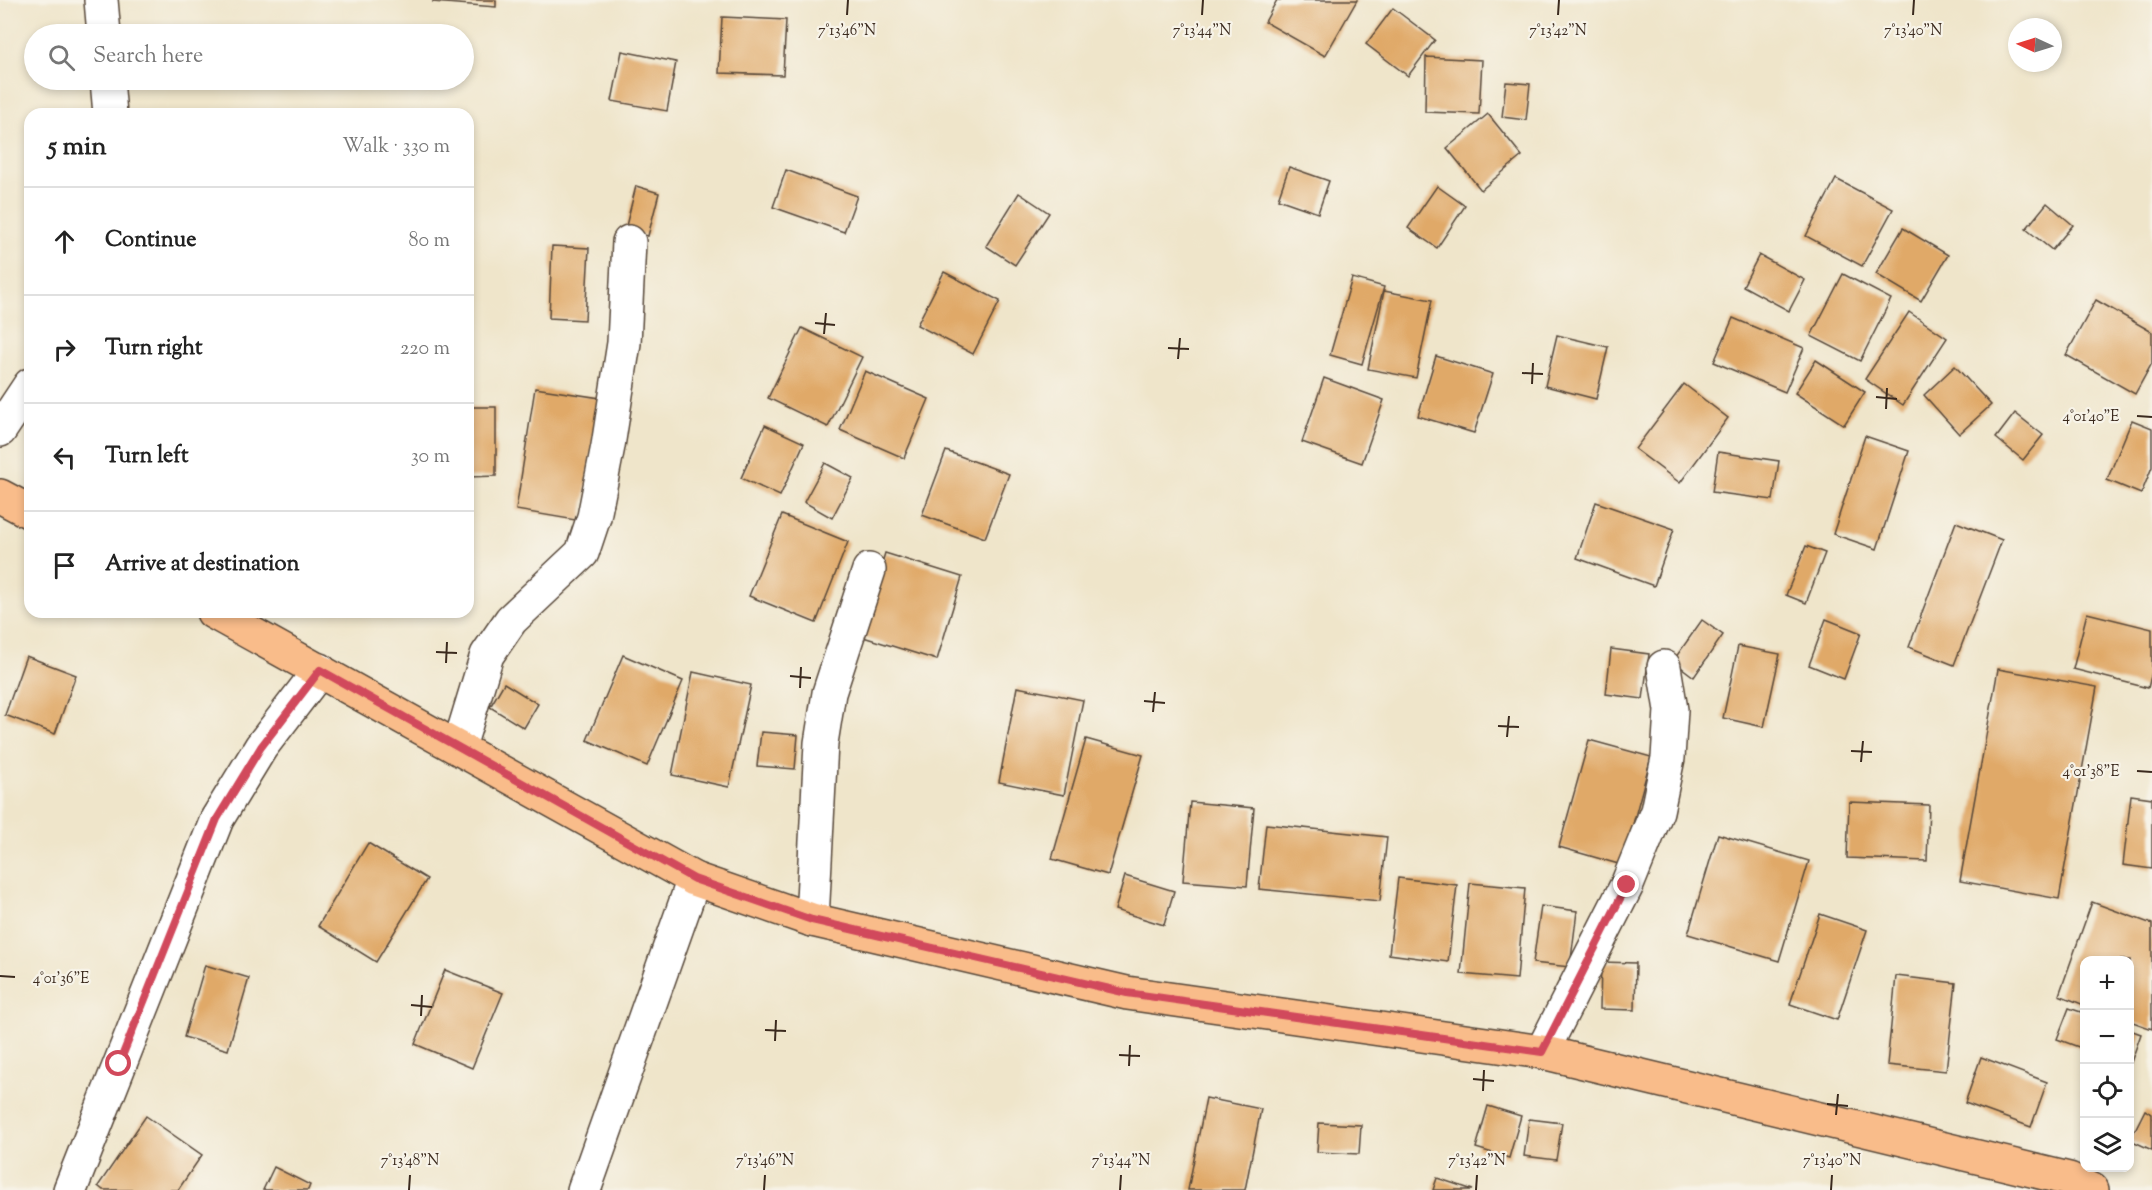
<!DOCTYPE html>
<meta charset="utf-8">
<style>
body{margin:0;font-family:"Sorts Mill Goudy",serif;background:#f6f6f6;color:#222}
.controls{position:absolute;right:18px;bottom:18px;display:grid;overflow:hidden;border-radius:12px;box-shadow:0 3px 9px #0003}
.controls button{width:54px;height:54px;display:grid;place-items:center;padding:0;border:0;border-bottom:2px solid #e0e0e0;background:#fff;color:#222;font:30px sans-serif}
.compass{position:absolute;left:2008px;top:18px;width:54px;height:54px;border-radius:50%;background:#fff;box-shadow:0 3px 9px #0003;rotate:274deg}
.stop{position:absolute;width:18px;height:18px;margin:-14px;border:4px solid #d1495b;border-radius:50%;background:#fff}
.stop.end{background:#d1495b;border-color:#fff;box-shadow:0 2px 6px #0008}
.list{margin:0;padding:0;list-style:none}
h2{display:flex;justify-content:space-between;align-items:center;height:78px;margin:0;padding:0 24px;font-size:26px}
h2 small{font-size:20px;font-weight:400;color:#767676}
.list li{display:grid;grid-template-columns:39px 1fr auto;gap:18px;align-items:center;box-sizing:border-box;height:108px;padding:0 24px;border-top:2px solid #e0e0e0}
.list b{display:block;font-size:22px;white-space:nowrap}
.list em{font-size:20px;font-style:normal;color:#767676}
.icon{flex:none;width:33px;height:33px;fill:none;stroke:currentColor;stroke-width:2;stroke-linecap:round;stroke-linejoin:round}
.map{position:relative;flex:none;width:2152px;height:1190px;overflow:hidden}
.search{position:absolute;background:#fff;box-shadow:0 3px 9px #0003;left:24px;top:24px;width:450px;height:66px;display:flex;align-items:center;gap:15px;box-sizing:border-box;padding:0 21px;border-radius:33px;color:#767676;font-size:22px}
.panel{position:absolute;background:#fff;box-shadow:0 3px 9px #0003;left:24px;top:108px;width:450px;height:510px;border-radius:18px}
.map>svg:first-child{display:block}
</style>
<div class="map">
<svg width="2152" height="1190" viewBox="0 0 2152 1190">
<rect width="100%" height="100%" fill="#f7f3e8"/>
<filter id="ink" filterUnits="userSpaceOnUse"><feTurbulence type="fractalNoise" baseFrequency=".0167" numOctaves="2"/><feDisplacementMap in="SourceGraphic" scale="12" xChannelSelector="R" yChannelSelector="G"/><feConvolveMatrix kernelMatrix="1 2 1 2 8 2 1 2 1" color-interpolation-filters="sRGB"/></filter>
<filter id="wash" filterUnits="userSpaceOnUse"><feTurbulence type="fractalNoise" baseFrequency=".008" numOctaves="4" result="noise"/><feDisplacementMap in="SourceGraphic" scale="24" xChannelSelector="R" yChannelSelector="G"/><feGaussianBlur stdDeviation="1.35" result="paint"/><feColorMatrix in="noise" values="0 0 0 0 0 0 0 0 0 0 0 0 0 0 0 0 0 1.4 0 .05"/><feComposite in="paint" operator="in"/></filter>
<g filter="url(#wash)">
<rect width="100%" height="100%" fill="#efe5ca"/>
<g id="blocks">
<g fill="#e0a968">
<path d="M433,0h63v7l-63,-5z"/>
<path d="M1277,0h80l-32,56 -60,-34z"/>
<path d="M1393,8l42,32 -27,36 -42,-32z"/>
<path d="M722,17l64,3 -3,55 -64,-2z"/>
<path d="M622,51l54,11 -9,49 -55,-10z"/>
<path d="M1426,57l56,3 -3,54 -54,-2z"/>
<path d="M1506,82l24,2 -4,36 -24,-3z"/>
<path d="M1488,114l34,42 -41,34 -34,-42z"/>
<path d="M1289,167l40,14 -11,32 -40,-14z"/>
<path d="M786,170l71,26 -13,36 -71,-25z"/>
<path d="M1836,179l57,30 -31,57 -56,-30z"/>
<path d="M636,186l23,7 -11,43 -23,-6z"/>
<path d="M1437,186l28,20 -28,42 -29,-20z"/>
<path d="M1019,193l30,20 -34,52 -29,-19z"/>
<path d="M2047,203l26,22 -21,25 -26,-21z"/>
<path d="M1903,228l45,27 -27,46 -45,-27z"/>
<path d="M552,246l37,2 -4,72 -36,-2z"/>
<path d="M1759,255l46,25 -16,31 -46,-25z"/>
<path d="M944,272l56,29 -27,53 -56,-29z"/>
<path d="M1843,274l48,25 -31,62 -49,-25z"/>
<path d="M1352,278l32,9 -22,77 -32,-9z"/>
<path d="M1384,291l48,9 -16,78 -48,-9z"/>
<path d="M2096,300l56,32v31l-17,31 -69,-39z"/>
<path d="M1909,312l38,26 -44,67 -38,-26z"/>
<path d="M1733,318l71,30 -19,44 -71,-30z"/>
<path d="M802,328l60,29 -34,70 -60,-29z"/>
<path d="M1557,335l51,12 -12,52 -51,-13z"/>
<path d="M1436,356l57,18 -19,59 -56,-17z"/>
<path d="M1816,360l49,32 -21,33 -49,-32z"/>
<path d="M1955,366l36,39 -32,29 -35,-39z"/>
<path d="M865,371l64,28 -25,59 -64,-28z"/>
<path d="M1324,378l60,22 -22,63 -60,-21z"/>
<path d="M1684,384l44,34 -48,65 -45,-34z"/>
<path d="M535,388l65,10 -19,123 -65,-11z"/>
<path d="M468,407h28v69l-28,1z"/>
<path d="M2015,413l28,22 -20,25 -27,-22z"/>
<path d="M2132,420l20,8v39l-11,27 -34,-14z"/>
<path d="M765,425l39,18 -24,53 -39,-18z"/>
<path d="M1865,436l44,15 -32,98 -44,-15z"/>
<path d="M946,451l63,23 -24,64 -63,-23z"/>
<path d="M1718,452l61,9 -6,39 -61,-8z"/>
<path d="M825,463l28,15 -21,40 -28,-16z"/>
<path d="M1596,502l78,27 -20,57 -77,-28z"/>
<path d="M782,515l66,27 -32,81 -67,-27z"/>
<path d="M1956,522l46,18 -48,125 -45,-18z"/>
<path d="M1806,546l19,7 -19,50 -20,-8z"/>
<path d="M885,553l77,24 -25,83 -77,-24z"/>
<path d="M2087,613l65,16v43l-4,16 -75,-19z"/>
<path d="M1826,619l35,14 -17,46 -35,-14z"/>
<path d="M1702,620l21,15 -29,42 -21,-16z"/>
<path d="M1738,646l42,8 -16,73 -41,-9z"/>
<path d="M1611,649l38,5 -6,45 -37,-5z"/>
<path d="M623,655l60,26 -36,85 -60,-26z"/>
<path d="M26,656l50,19 -21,59 -50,-19z"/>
<path d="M1998,669l99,18 -38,212 -99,-18z"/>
<path d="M693,672l58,13 -22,102 -57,-12z"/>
<path d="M504,683l34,21 -14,24 -34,-21z"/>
<path d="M1017,687l66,13 -19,95 -65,-13z"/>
<path d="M761,732l37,3 -3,34 -38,-3z"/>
<path d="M1086,739l57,16 -35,120 -56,-16z"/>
<path d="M1589,740l62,17 -29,108 -63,-18z"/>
<path d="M2131,795l21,3v71l-29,-4z"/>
<path d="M1190,802l64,6 -7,78 -64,-5z"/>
<path d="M1849,802l80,3 -2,56 -80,-3z"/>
<path d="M1266,824l121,13 -7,64 -121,-12z"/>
<path d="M1718,834l91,27 -30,100 -91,-27z"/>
<path d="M368,843l59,36 -51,83 -58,-36z"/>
<path d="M1125,876l49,15 -10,34 -49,-15z"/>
<path d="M1398,878l59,7 -9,77 -59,-8z"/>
<path d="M1470,883l55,5 -8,91 -56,-5z"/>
<path d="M2092,902l60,22v105l-22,-8v-61h-45l-1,45 -25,-10z"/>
<path d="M1541,906l36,5 -7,56 -37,-4z"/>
<path d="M1820,914l47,16 -30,90 -47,-16z"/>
<path d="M1601,962l35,1 -1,47 -35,-1z"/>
<path d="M205,965l44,13 -21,72 -44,-13z"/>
<path d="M445,970l58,23 -31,75 -57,-24z"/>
<path d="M1896,976l60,7 -10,88 -59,-6z"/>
<path d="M2069,1008l15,5v36l-27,-10z"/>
<path d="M2130,1030l11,4 -11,31z"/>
<path d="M1981,1057l66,25 -16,45 -66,-24z"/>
<path d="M1206,1098l55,11 -16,81h-57z"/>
<path d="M1488,1106l33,10 -12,42 -33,-10z"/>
<path d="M2145,1110l7,4v36l-22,-10z"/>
<path d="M146,1116l56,39 -24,35h-75l-5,-4z"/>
<path d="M1529,1119l33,4 -6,37 -32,-4z"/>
<path d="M1319,1123l42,2 -2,29 -42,-2z"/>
<path d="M274,1167l36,18 -2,5h-45z"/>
<path d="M1437,1178l36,12h-40z"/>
</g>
</g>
</g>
<g filter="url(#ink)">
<use href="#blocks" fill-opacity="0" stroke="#564638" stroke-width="1.5"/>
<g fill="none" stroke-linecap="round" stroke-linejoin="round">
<g stroke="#564638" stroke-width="36">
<g id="minor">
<path d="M101,0l3,34"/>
<path d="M107,80l3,34"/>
<path d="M0,430l30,-45"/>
<path d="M459,747l28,-92 24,-35 71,-67 12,-36 14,-71 16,-103 5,-101"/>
<path d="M812,920l9,-177 8,-50 40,-123"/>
<path d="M1542,1052l85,-167 30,-74 11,-53 3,-48 -7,-43"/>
<path d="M70,1190l147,-371 44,-72 59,-77"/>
<path d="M584,1190l110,-311"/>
</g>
</g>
<g stroke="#564638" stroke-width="36">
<g id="major">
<path d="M0,496l30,16"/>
<path d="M213,612l481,267 118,41 315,73 415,59 527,127 23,11"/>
</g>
</g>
<use href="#minor" stroke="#fff" stroke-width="33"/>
<use href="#major" stroke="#f9bc8a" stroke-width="33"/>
</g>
</g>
<g fill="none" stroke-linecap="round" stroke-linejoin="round" filter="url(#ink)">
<path stroke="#d1495b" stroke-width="8" d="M119,1064l98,-245 44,-72 59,-77 374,209 118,41 315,73 415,59 85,-167"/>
</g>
<path fill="none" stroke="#3b2a1e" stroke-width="2" d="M847,15l1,-15M1202,15l1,-15M1558,15l1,-15M1913,15l1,-15M815,323l20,2M824,334l2,-21M1168,348l21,1M1178,359l2,-21M1522,373l21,1M1532,384l1,-21M1876,397l21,2M1886,409l1,-21M2137,416l15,1M436,652l21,1M446,663l1,-21M790,676l21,2M800,688l1,-21M1144,701l21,2M1153,712l2,-20M1498,726l21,1M1507,737l2,-21M1851,751l21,1M1861,762l2,-21M2137,771l15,1M0,976l15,1M411,1005l21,2M421,1016l1,-21M765,1030l21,1M775,1041l1,-21M1119,1055l21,1M1129,1066l1,-21M1473,1079l21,2M1483,1091l1,-21M1827,1104l21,2M1836,1115l2,-21M409,1190l1,-15M764,1190l1,-15M1120,1190l1,-15M1476,1190l1,-15M1831,1190l1,-15"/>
<g font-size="15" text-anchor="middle" fill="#3b2a1e" stroke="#f7f3e8" stroke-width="4.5" stroke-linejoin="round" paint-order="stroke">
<text x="847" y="35">7°13'46"N</text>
<text x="1202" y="35">7°13'44"N</text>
<text x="1558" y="35">7°13'42"N</text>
<text x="1913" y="35">7°13'40"N</text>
<text x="2091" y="421">4°01'40"E</text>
<text x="2091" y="776">4°01'38"E</text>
<text x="61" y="983">4°01'36"E</text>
<text x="410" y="1165">7°13'48"N</text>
<text x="765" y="1165">7°13'46"N</text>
<text x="1121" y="1165">7°13'44"N</text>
<text x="1477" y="1165">7°13'42"N</text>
<text x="1832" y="1165">7°13'40"N</text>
</g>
</svg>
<div class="controls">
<button>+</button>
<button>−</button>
<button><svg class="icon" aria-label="locate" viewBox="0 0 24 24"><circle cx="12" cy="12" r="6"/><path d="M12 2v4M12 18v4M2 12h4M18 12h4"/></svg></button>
<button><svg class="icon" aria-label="layers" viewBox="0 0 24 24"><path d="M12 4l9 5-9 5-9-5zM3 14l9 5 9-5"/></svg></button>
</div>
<svg class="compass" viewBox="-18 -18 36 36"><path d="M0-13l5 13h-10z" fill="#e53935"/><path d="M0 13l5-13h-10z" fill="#767676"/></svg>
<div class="stop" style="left:119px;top:1064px"></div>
<div class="stop end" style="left:1627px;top:885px"></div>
<div class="search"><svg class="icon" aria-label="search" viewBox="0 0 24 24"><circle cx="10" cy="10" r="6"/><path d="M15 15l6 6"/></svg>Search here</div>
<section class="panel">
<h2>5 min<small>Walk · 330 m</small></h2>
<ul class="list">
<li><svg class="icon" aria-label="ahead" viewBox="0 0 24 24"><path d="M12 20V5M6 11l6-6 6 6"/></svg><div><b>Continue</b></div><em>80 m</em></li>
<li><svg class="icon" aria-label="right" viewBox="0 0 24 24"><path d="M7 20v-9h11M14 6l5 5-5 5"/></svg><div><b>Turn right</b></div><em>220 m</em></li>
<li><svg class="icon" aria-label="left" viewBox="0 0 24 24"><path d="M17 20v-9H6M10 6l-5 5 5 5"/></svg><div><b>Turn left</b></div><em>30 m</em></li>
<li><svg class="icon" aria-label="arrive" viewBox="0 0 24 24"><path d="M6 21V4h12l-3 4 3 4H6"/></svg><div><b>Arrive at destination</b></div></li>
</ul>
</section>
</div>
